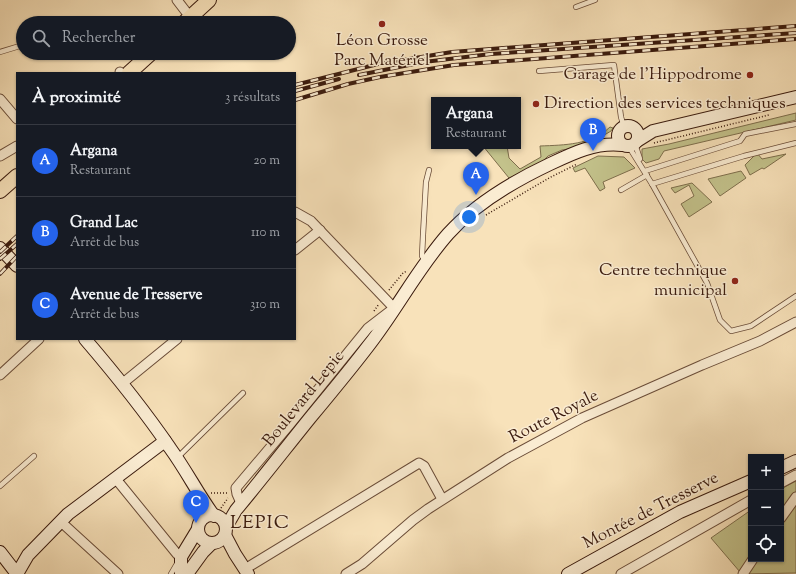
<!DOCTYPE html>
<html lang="fr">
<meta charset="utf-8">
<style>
body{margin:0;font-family:"Sorts Mill Goudy",serif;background:#242831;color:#f1f3f6}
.controls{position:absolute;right:12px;bottom:12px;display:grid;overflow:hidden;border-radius:0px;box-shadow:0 1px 3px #0004}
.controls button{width:36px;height:36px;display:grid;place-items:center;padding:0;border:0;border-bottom:1px solid #363941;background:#171b24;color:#f1f3f6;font:20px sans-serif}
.you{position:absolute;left:469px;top:217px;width:14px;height:14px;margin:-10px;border:3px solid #fff;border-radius:50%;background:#1a73e8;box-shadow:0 0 0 6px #1a73e833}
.badge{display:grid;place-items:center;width:26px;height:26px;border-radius:50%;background:#2563eb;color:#fff;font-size:13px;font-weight:700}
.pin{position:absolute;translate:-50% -33px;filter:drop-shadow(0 1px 2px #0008)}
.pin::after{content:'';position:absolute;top:21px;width:14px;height:12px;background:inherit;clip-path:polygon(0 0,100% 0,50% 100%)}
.popup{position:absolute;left:431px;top:97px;width:90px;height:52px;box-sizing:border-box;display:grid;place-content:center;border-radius:0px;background:#171b24;filter:drop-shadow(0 1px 3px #0005);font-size:13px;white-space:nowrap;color:#9ea1a6}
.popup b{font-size:15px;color:#f1f3f6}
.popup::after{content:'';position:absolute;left:50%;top:100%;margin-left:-8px;border:8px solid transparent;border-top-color:#171b24}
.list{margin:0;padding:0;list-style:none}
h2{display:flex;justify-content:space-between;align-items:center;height:52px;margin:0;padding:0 16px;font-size:17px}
h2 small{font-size:13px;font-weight:400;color:#9ea1a6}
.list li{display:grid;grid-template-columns:26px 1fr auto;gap:12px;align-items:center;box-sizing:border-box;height:72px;padding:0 16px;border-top:1px solid #363941}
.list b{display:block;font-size:15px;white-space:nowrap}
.list p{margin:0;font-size:13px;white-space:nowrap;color:#9ea1a6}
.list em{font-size:13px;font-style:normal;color:#9ea1a6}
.icon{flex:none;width:22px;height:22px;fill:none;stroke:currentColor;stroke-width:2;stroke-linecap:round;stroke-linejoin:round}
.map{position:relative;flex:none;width:796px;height:574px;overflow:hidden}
.search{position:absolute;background:#171b24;box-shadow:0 1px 3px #0004;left:16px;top:16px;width:280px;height:44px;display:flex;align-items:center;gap:10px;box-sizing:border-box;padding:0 14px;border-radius:22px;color:#9ea1a6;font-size:15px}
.panel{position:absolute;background:#171b24;box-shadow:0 1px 3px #0004;left:16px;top:72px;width:280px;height:268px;border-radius:0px}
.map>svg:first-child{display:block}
</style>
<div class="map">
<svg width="796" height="574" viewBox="0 0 796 574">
<rect width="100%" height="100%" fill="#f8e2ba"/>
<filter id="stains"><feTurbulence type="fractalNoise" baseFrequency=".005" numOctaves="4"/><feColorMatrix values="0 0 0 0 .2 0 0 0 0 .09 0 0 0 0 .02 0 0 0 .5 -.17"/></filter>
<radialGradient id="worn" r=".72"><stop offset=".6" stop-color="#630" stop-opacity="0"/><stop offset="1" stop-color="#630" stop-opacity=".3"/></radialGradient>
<g fill="#c3c28b" stroke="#7e6e4c">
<path d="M796,113v7l-132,31 -5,8 -13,4 -4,-4v-10l27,-5z"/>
<path d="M610,127l3,1 -2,3 -20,12 -16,5 -13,2 -14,6 -6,6 -33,16 -26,-32h24l2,12 11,11 21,-12 -1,-11c25,-1 51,-1 70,-19z"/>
<path d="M757,153l5,6 24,-5 -22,15 -2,-1 -12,7 -5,-10z"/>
<path d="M598,156l26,1 11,11 -32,14 2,6 -5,3 -15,-23 -10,4 -2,-4z"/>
<path d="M741,171l5,7 -26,18 -12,-17z"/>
<path d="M692,183l20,19 -23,15 -8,-13 13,-8 -5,-11 -14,8 -4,-5z"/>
<path d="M796,481v92l-57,1 1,-2 -29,-34 40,-28v49h30v-70z"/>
</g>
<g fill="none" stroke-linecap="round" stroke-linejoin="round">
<g stroke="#6a4c38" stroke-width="6">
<g id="lane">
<path d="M576,7l19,-7"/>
<path d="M0,52l23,-7"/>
<path d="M539,71l75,-6 7,52 3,10"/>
<path d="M635,144l5,15"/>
<path d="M629,147l23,37 55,99 13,37 11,11 20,-5 45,-30"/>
<path d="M645,171l95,-30 5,-7 51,-10"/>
<path d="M652,184l92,-28 52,-13"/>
<path d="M621,190l26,-15"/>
<path d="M425,261l-3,-5 1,-21 3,-53 3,-12"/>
<path d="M178,457l65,-64"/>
<path d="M0,486l34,-30"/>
<path d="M171,574l7,-12"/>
</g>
</g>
<g stroke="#6a4c38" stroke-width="11">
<g id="street">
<path d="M177,0l13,17"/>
<path d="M120,72l1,1"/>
<path d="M0,99l17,20"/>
<path d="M0,156l17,-10"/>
<path d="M295,250l25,-20"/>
<path d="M0,375l39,-36"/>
<path d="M123,383l54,-44"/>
<path d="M116,479l61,75 4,3"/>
<path d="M781,483l15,-8"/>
<path d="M241,503l-4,-9 -1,-6 54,-64 78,-96 26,-20 -83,-87 -16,-9"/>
<path d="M781,518l15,-21"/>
<path d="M60,521l58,53"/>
<path d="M245,569l174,-106 5,3 18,33"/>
<path d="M346,574l16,-10 51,-44 15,-11 80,-51 74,-40 120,-53 58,-24 36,-19"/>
<path d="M621,574l130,-74"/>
<path d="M743,574l10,-15"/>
</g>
</g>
<g stroke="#3a1a0d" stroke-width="14">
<g id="secondary">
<circle cx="628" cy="136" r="10"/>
<path d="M637,141l16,-10 143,-34"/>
<path d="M0,248l17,18"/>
<path d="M85,339c30,35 59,71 85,109 16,22 28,46 44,68"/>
<path d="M781,468l15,-7"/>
<circle cx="212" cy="529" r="14"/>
<path d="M226,527l10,-17c25,-30 49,-61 74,-92 20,-24 40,-48 59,-73 28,-36 49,-77 79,-111 27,-30 66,-53 102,-70 23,-11 46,-22 72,-19"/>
<path d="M225,535l10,19 13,20"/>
<path d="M0,552l17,22 11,-19 40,-41 97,-73"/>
<path d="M181,574v-17l17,-28"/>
<path d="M187,574l16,-22 9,-9"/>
<path d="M568,574l112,-62 71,-31"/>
</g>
</g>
<g stroke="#3a1a0d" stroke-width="16">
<g id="primary">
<path d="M184,23l25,-23"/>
<path d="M129,73l22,-20"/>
<path d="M0,191l17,-15"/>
</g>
</g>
<g stroke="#3a1a0d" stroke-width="1.5" stroke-dasharray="1 2" stroke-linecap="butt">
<path d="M654,143l115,-28"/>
<path d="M486,215l63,-37 28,-14"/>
<path d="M389,290l14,-17 4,-2"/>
<path d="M374,311l5,-7"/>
<path d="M211,493h16"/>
<path d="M221,508l7,-10"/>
</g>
<use href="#lane" stroke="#faecd2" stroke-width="4.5"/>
<use href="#street" stroke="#faecd2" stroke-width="9"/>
<use href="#secondary" stroke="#faecd2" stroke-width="12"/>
<use href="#primary" stroke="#f8e2ba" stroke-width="14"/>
<g stroke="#3a1a0d" stroke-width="4">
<g id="rail">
<path d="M359,75l65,-13 67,-8 305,-21"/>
<path d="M295,85l83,-21 74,-12 344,-26"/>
<path d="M295,91l44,-12"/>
<path d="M295,100l53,-16 32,-7 74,-12 342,-26"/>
<path d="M0,252l17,-16"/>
<path d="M0,259l17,-15"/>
<path d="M0,274l17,-18"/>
</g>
</g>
<use href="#rail" stroke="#faecd2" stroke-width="2.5" stroke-dasharray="8" stroke-linecap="butt"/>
</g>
<g fill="#8f2418" stroke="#faecd2" stroke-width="1.5">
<circle cx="382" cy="24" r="4"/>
<circle cx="750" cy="75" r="4"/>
<circle cx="536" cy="104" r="4"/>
<circle cx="735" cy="281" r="4"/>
</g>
<g text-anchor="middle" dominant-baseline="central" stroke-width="3" stroke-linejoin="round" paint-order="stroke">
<g font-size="17" fill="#3a1a0d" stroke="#faecd2" text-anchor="end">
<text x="382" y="41" text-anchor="middle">Léon Grosse<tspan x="382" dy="20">Parc Matériel</tspan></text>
<text x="742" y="75">Garage de l'Hippodrome</text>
<text x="544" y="104" text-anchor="start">Direction des services techniques</text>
<text x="727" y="271">Centre technique<tspan x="727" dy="20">municipal</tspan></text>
</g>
<g font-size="17" fill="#3a1a0d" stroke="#faecd2">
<text transform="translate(304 399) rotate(-51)">Boulevard Lepic</text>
<text transform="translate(554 417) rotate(-27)">Route Royale</text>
<text transform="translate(651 511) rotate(-27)">Montée de Tresserve</text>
</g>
<g font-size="19" letter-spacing="1" fill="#3a1a0d" stroke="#faecd2">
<text x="260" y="523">LEPIC</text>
</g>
</g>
<rect width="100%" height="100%" filter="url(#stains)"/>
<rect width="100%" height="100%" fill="url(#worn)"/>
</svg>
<div class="controls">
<button>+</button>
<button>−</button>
<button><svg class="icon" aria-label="locate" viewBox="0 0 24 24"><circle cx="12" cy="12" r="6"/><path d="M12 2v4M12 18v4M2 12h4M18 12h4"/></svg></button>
</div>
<div class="you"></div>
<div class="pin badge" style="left:476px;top:195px">A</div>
<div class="popup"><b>Argana</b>Restaurant</div>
<div class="pin badge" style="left:593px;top:151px">B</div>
<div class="pin badge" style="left:196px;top:523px">C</div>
<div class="search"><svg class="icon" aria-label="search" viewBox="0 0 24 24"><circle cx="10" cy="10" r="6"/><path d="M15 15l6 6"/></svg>Rechercher</div>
<section class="panel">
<h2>À proximité<small>3 résultats</small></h2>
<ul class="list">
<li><span class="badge">A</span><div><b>Argana</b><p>Restaurant</p></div><em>20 m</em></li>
<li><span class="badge">B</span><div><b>Grand Lac</b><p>Arrêt de bus</p></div><em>110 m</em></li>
<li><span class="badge">C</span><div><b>Avenue de Tresserve</b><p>Arrêt de bus</p></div><em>310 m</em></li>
</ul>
</section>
</div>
